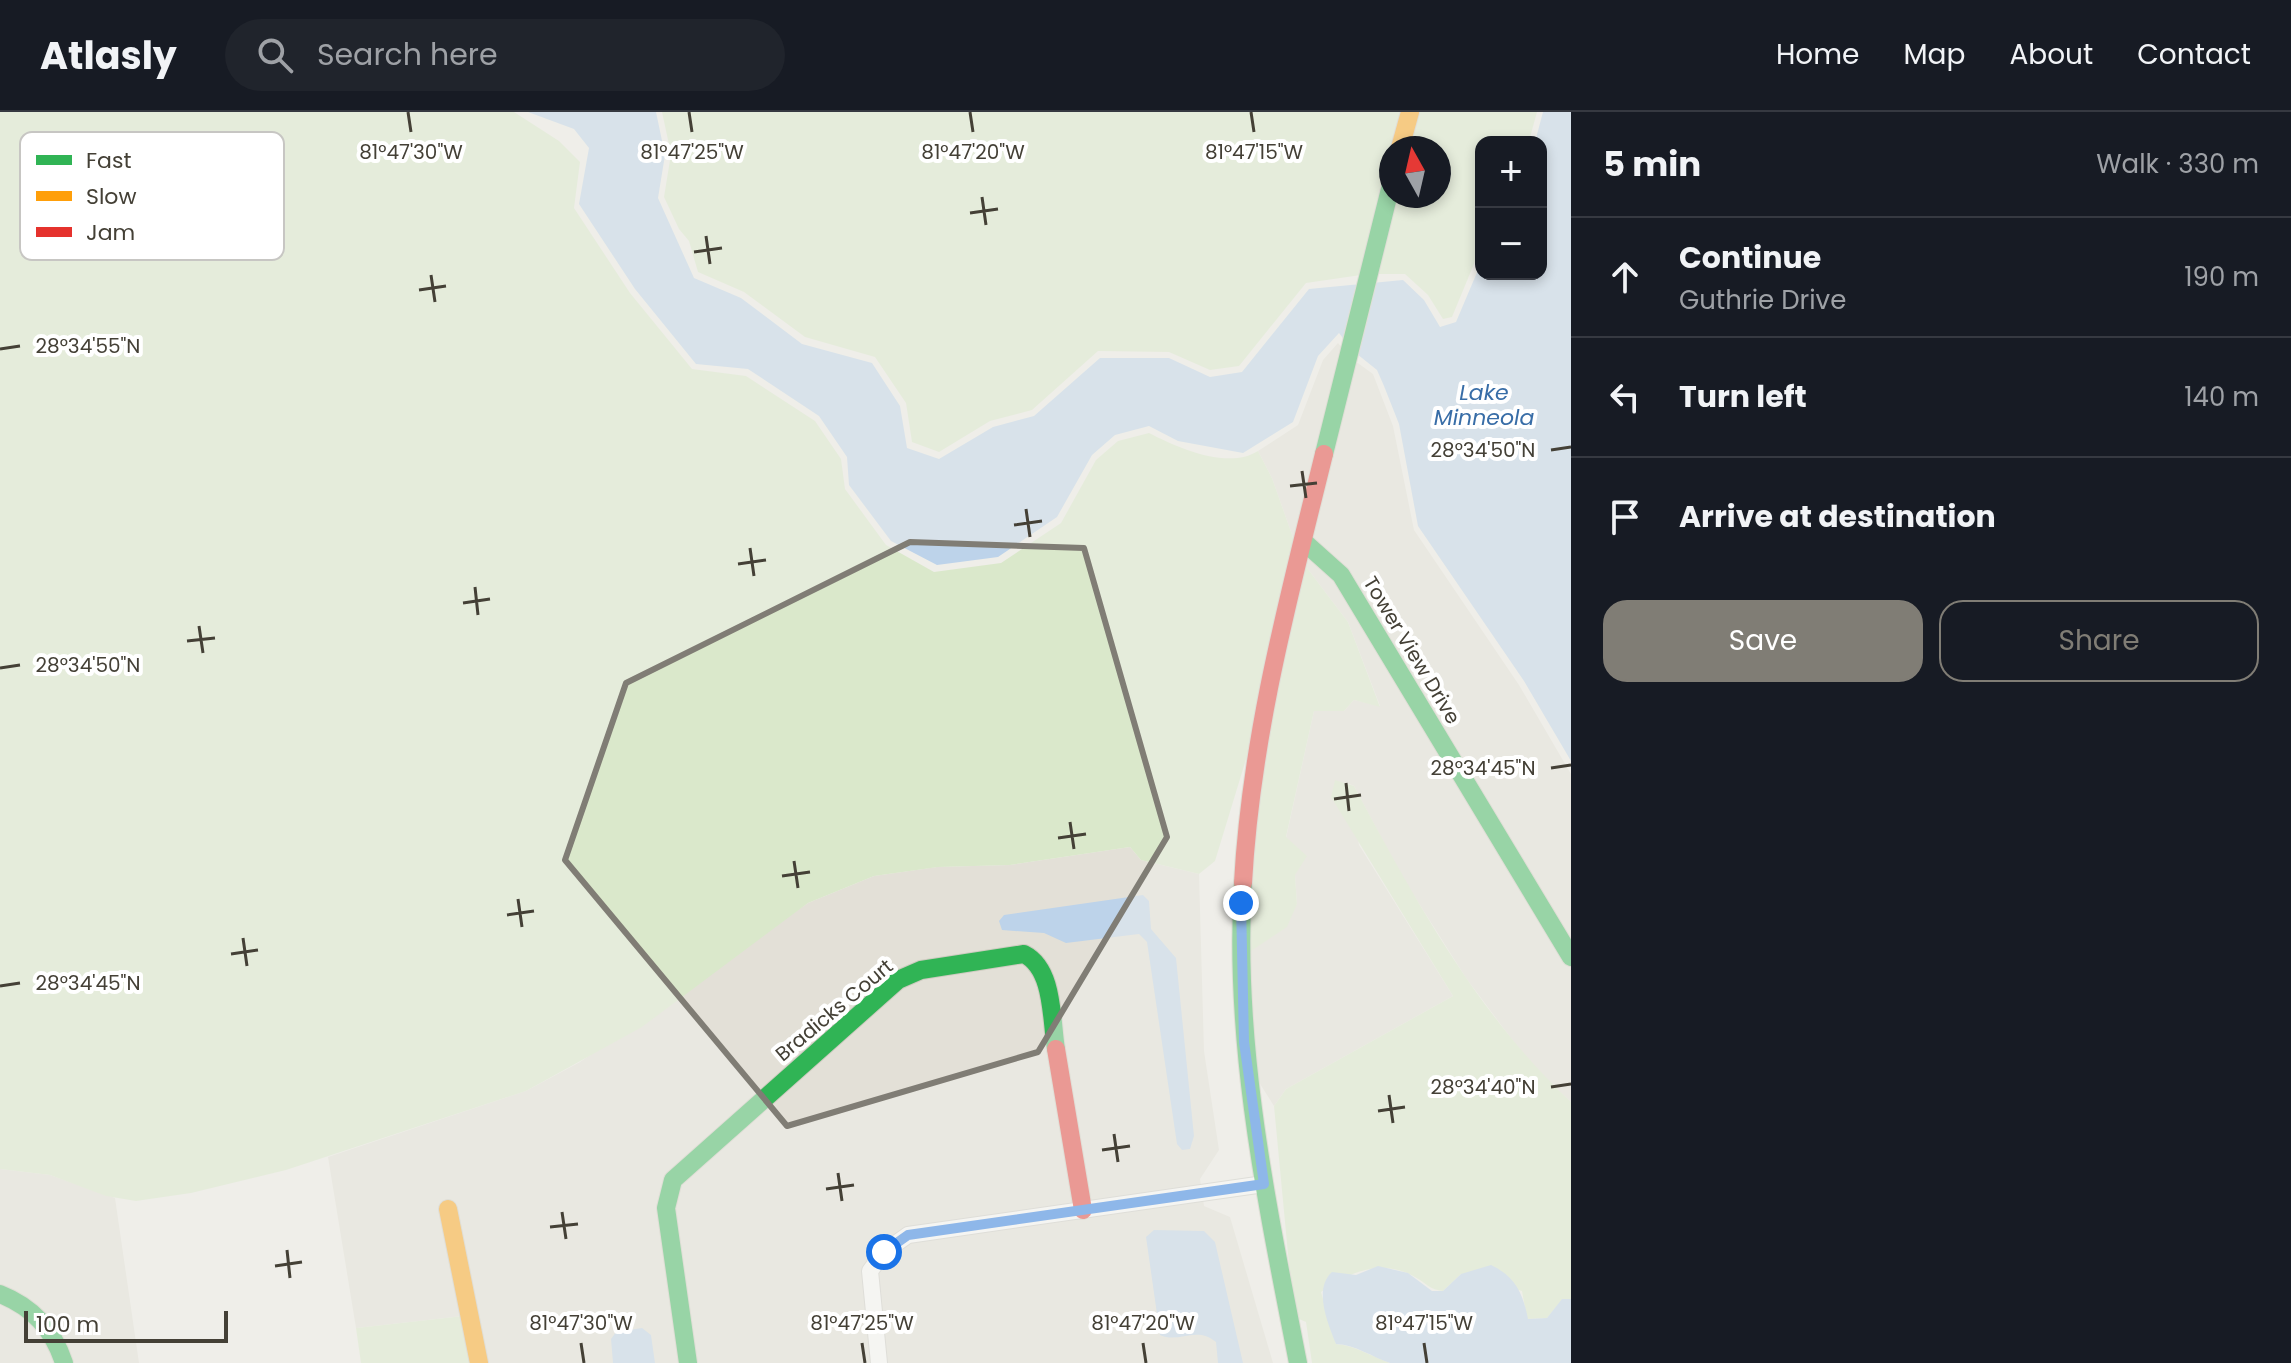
<!DOCTYPE html>
<meta charset="utf-8">
<style>
body{margin:0;font-family:Poppins,sans-serif;background:#20242c;color:#f1f3f6}
.controls{position:absolute;right:24px;top:24px;display:grid;overflow:hidden;border-radius:16px;box-shadow:0 4px 12px #0003}
.controls button{width:72px;height:72px;display:grid;place-items:center;padding:0;border:0;border-bottom:2px solid #363941;background:#171b24;color:#f1f3f6;font:40px sans-serif}
.compass{position:absolute;left:1379px;top:24px;width:72px;height:72px;border-radius:50%;background:#171b24;box-shadow:0 4px 12px #0003;rotate:352deg}
.scale{position:absolute;left:24px;bottom:20px;width:204px;box-sizing:border-box;padding-left:8px;border:4px solid #444036;border-top:0;font-size:22px;line-height:28px;white-space:nowrap;color:#444036;-webkit-text-stroke:6px #fff;paint-order:stroke}
.stop{position:absolute;width:24px;height:24px;margin:-18px;border:6px solid #1a73e8;border-radius:50%;background:#fff}
.stop.end{background:#1a73e8;border-color:#fff;box-shadow:0 2px 8px #0008}
.list{margin:0;padding:0;list-style:none}
h2{display:flex;justify-content:space-between;align-items:center;height:104px;margin:0;padding:0 32px;font-size:34px}
h2 small{font-size:26px;font-weight:400;color:#9ea1a6}
.list li{display:grid;grid-template-columns:52px 1fr auto;gap:24px;align-items:center;box-sizing:border-box;height:120px;padding:0 32px;border-top:2px solid #363941}
.list b{display:block;font-size:30px;white-space:nowrap}
.list p{margin:0;font-size:26px;white-space:nowrap;color:#9ea1a6}
.list em{font-size:26px;font-style:normal;color:#9ea1a6}
.actions{display:flex;gap:16px;padding:24px 32px}
.actions a{flex:1;padding:18px 0;border:2px solid #807d75;border-radius:24px;text-align:center;font-size:28px;color:#807d75}
.actions .main{background:#807d75;color:#fff}
.icon{flex:none;width:44px;height:44px;fill:none;stroke:currentColor;stroke-width:2;stroke-linecap:round;stroke-linejoin:round}
.map{position:relative;flex:none;width:1571px;height:1251px;overflow:hidden}
header{display:flex;align-items:center;gap:48px;box-sizing:border-box;height:112px;padding:0 40px;background:#171b24;border-bottom:2px solid #363941}
header strong{font-size:38px}
nav{display:flex;gap:44px;margin-inline-start:auto;font-size:28px}
.search{width:560px;height:72px;background:#20242c;display:flex;align-items:center;gap:20px;box-sizing:border-box;padding:0 28px;border-radius:44px;color:#9ea1a6;font-size:30px}
main{display:flex}
aside{flex:1;background:#171b24}
.map>svg:first-child{display:block}
</style>
<header>
<strong>Atlasly</strong>
<div class="search"><svg class="icon" aria-label="search" viewBox="0 0 24 24"><circle cx="10" cy="10" r="6"/><path d="M15 15l6 6"/></svg>Search here</div>
<nav><a>Home</a><a>Map</a><a>About</a><a>Contact</a></nav>
</header>
<main>
<div class="map">
<svg width="1571" height="1251" viewBox="0 0 1571 1251">
<rect width="100%" height="100%" fill="#efeee9"/>
<g fill="#e3e0d7">
<path d="M1338,231l5,6 -48,194 -23,-65 -14,-27 40,-26 25,-65z"/>
<path d="M1355,249l18,13 20,52 21,104 105,155 52,89v328l-40,-37 -65,-87 -65,-103 -47,-89 -7,-3 12,62 94,151 -167,93 -12,17 -19,-30 -7,-123 49,-49 -2,-29 -9,-37 28,-127h30l10,-11 26,6 -32,-84 -44,-58z"/>
<path d="M1130,735l11,13 58,14 5,177 15,99 -19,29 4,27 26,11 43,146h-795l-6,-48 -116,13 -28,-171 198,-66 54,-29 228,-159 66,-27 63,-9 73,-2z"/>
<path d="M0,1057l50,6 65,23 24,165h-139z"/>
</g>
<g fill="#dae8cb">
<path d="M0,0h514l45,29 21,21 -6,46 56,85 62,76 54,7 69,45 26,38 4,30 41,56 48,27 67,-9 60,-40 35,-63 22,-19 31,-8c29,15 79,37 109,18l14,27 23,65 -48,213 -32,105 -16,13 -58,-14 -11,-13 -120,18 -72,2 -64,9 -66,27 -166,124 -116,64 -240,79 -95,23 -55,8 -30,-5 -56,-21 -50,-6z"/>
<path d="M662,0h740l-41,163 -55,8 -67,83 -29,4 -41,-18 -71,-1 -66,59 -42,11 -51,31 -27,-10 -6,-39 -31,-46 -70,-20 -61,-45 -46,-20 -9,-31 -10,-12 -15,-32 7,-43z"/>
<path d="M1417,0h120l-8,29 -48,1v105l-29,70 -9,2 -15,-24 -23,-21h-29l20,-78h43v-48h-32z"/>
<path d="M1304,452l44,58 32,85 -26,-7 -10,11h-30l-28,126 21,19 -12,19 2,29 -10,23 -39,26 13,-194z"/>
<path d="M1335,668l19,6c60,112 123,228 217,316v197l-9,1 -15,18 -20,1 -5,-28 -61,-17 -18,17c-13,-1 -17,-8 -28,-14 -33,-19 -66,-5 -94,15l15,52c20,2 35,12 54,19h-78l-6,-41 -7,-3 -8,-34 -17,-179 12,-17 167,-93 -122,-199z"/>
<path d="M472,1203l6,48h-117l-5,-35z"/>
</g>
<g fill="#bdd3ea">
<path d="M528,0h128l9,43 -7,43 36,80 47,20 61,46 70,19 28,43 7,42 32,11 54,-32 41,-11 66,-58h69l41,19 32,-5 67,-83 94,-9 21,20 16,27 16,-5 25,-59v11h60v-132h-6l8,-30h28v649l-47,-80 -106,-155 -19,-102 -15,-38 -7,-16 -25,-20 -13,-17 -21,23 -25,66 -50,31 -65,-12 -29,-15 -34,9 -23,20 -35,62 -59,40 -61,8 -46,-24 -42,-56 -2,-28 -28,-41 -71,-47 -52,-5 -61,-75 -56,-85 10,-56 -15,-19z"/>
<path d="M1143,783l6,6 2,28 25,29 18,178 -4,13 -8,1 -5,-6 -30,-202 -8,-8 -73,9 -22,-10 -42,-3 -3,-9 5,-6z"/>
<path d="M1154,1118l50,1 11,11 28,121h-25l-2,-21c-20,-17 -37,2 -56,-7l-14,-98z"/>
<path d="M1491,1153c25,12 32,29 37,54l19,-1 15,-19h9v64h-181c-18,-6 -34,-18 -54,-19 -8,-20 -23,-55 -4,-72l24,3 22,-9 30,7 24,18h11l18,-17z"/>
<path d="M642,1216l9,7 4,28h-42l-2,-24 5,-7z"/>
</g>
<g fill="none" stroke-linecap="round" stroke-linejoin="round">
<g stroke="#cbcac5" stroke-width="18">
<path id="street" d="M879,1251l-9,-92 14,-19 24,-17 356,-51"/>
</g>
<g stroke="#cecbc0" stroke-width="20">
<g id="fast">
<path d="M1324,342l67,-269"/>
<path d="M1303,429l38,34 230,382"/>
<path d="M1243,771c-10,163 24,321 55,480"/>
<path d="M0,1182c33,13 53,35 64,69"/>
<path d="M688,1251l-22,-155 7,-28 225,-200 23,-10 103,-16c30,15 27,65 32,95"/>
</g>
</g>
<g stroke="#cecbc0" stroke-width="20">
<g id="slow">
<path d="M1400,36l10,-36"/>
<path d="M448,1097l31,154"/>
</g>
</g>
<g stroke="#cecbc0" stroke-width="20">
<g id="jam">
<path d="M1243,771c8,-147 46,-287 81,-429"/>
<path d="M1056,937l27,161"/>
</g>
</g>
<use href="#street" stroke="#fdfcfc" stroke-width="16"/>
<use href="#fast" stroke="#30b455" stroke-width="18"/>
<use href="#slow" stroke="#ff9f0a" stroke-width="18"/>
<use href="#jam" stroke="#e5322d" stroke-width="18"/>
</g>
<g fill="none" stroke-linecap="round" stroke-linejoin="round">
<path stroke="#1a73e8" stroke-width="10" d="M884,1140l24,-17 356,-51 -20,-142 -3,-139"/>
</g>
<path d="M0 0H1571V1251H0ZM910,430l174,6 83,289 -129,215 -251,74 -222,-266 61,-177z" fill="#efeee9" fill-opacity=".55" fill-rule="evenodd"/>
<path fill="none" stroke="#807d75" stroke-width="6" stroke-linejoin="round" d="M910,430l174,6 83,289 -129,215 -251,74 -222,-266 61,-177z"/>
<path fill="none" stroke="#444036" stroke-width="3" d="M408,0l3,20M689,0l3,20M970,0l3,20M1251,0l3,20M982,85l4,28M970,101l28,-4M706,124l4,28M694,140l28,-4M431,163l4,27M419,178l27,-4M0,237l20,-3M1551,338l20,-3M1302,359l4,27M1290,374l27,-3M1026,397l4,28M1014,413l28,-4M750,436l4,28M738,452l28,-4M475,475l3,28M463,491l27,-4M199,514l4,27M187,529l28,-3M0,556l20,-3M1551,656l20,-3M1346,671l3,28M1334,687l27,-4M1070,710l4,27M1058,726l28,-4M794,749l4,27M782,764l28,-4M518,787l4,28M507,803l27,-4M243,826l4,28M231,842l27,-4M0,874l20,-3M1551,975l20,-3M1389,983l4,28M1378,999l27,-4M1114,1022l4,28M1102,1038l28,-4M838,1061l4,28M826,1077l28,-4M562,1100l4,27M550,1115l28,-3M287,1138l3,28M275,1154l27,-4M581,1231l3,20M862,1231l3,20M1143,1231l3,20M1424,1231l3,20"/>
<g text-anchor="middle" dominant-baseline="central" stroke-width="8" stroke-linejoin="round" paint-order="stroke">
<g font-size="20" fill="#444036" stroke="#fff">
<text transform="translate(1412 538) rotate(59)">Tower View Drive</text>
<text transform="translate(834 898) rotate(-40)">Bradicks Court</text>
</g>
<g font-size="22" font-style="italic" fill="#386da7" stroke="#fff">
<text x="1484" y="280">Lake<tspan x="1484" dy="25">Minneola</tspan></text>
</g>
</g>
<rect x="20" y="20" width="264" height="128" rx="12" fill="#fff" stroke="#c7c6c3" stroke-width="2"/>
<rect x="36" y="43" width="36" height="10" fill="#30b455"/>
<rect x="36" y="79" width="36" height="10" fill="#ff9f0a"/>
<rect x="36" y="115" width="36" height="10" fill="#e5322d"/>
<g font-size="22" fill="#444036">
<text x="86" y="56">Fast</text>
<text x="86" y="92">Slow</text>
<text x="86" y="128">Jam</text>
</g>
<g font-size="20" text-anchor="middle" fill="#444036" stroke="#fff" stroke-width="8" stroke-linejoin="round" paint-order="stroke">
<text x="411" y="47">81°47'30"W</text>
<text x="692" y="47">81°47'25"W</text>
<text x="973" y="47">81°47'20"W</text>
<text x="1254" y="47">81°47'15"W</text>
<text x="88" y="241">28°34'55"N</text>
<text x="1483" y="345">28°34'50"N</text>
<text x="88" y="560">28°34'50"N</text>
<text x="1483" y="663">28°34'45"N</text>
<text x="88" y="878">28°34'45"N</text>
<text x="1483" y="982">28°34'40"N</text>
<text x="581" y="1218">81°47'30"W</text>
<text x="862" y="1218">81°47'25"W</text>
<text x="1143" y="1218">81°47'20"W</text>
<text x="1424" y="1218">81°47'15"W</text>
</g>
</svg>
<div class="controls">
<button>+</button>
<button>−</button>
</div>
<svg class="compass" viewBox="-18 -18 36 36"><path d="M0-13l5 13h-10z" fill="#e53935"/><path d="M0 13l5-13h-10z" fill="#9ea1a6"/></svg>
<div class="scale">100 m</div>
<div class="stop" style="left:884px;top:1140px"></div>
<div class="stop end" style="left:1241px;top:791px"></div>
</div>
<aside>
<h2>5 min<small>Walk · 330 m</small></h2>
<ul class="list">
<li><svg class="icon" aria-label="ahead" viewBox="0 0 24 24"><path d="M12 20V5M6 11l6-6 6 6"/></svg><div><b>Continue</b><p>Guthrie Drive</p></div><em>190 m</em></li>
<li><svg class="icon" aria-label="left" viewBox="0 0 24 24"><path d="M17 20v-9H6M10 6l-5 5 5 5"/></svg><div><b>Turn left</b></div><em>140 m</em></li>
<li><svg class="icon" aria-label="arrive" viewBox="0 0 24 24"><path d="M6 21V4h12l-3 4 3 4H6"/></svg><div><b>Arrive at destination</b></div></li>
</ul>
<div class="actions"><a class="main">Save</a><a>Share</a></div>
</aside>
</main>
